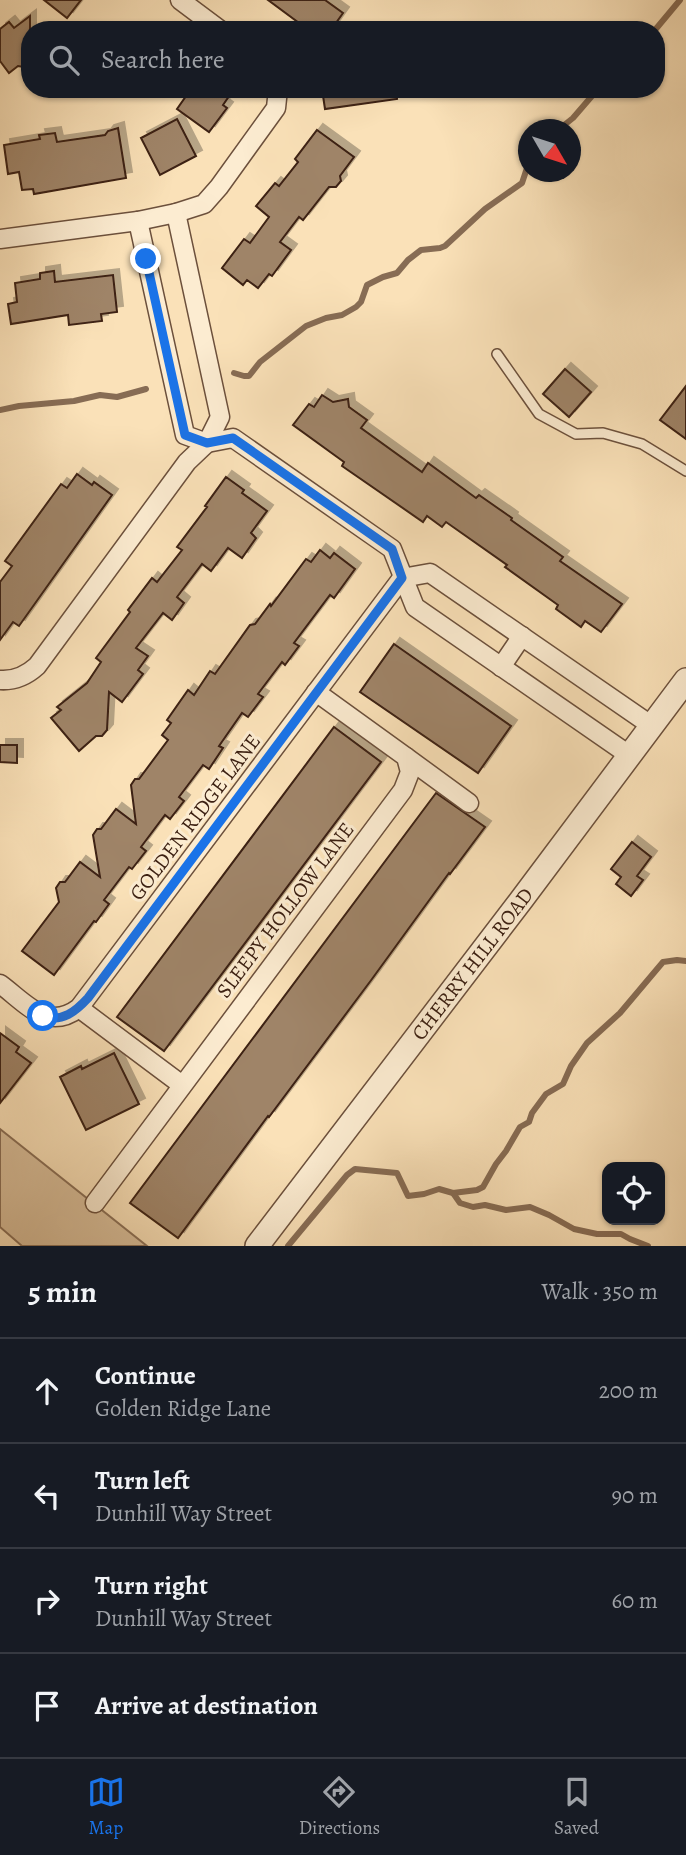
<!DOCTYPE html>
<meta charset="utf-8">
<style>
body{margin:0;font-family:Alegreya,serif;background:#242831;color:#f1f3f6}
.controls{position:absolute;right:21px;bottom:21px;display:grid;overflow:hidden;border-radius:14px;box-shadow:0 2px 5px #0004}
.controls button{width:63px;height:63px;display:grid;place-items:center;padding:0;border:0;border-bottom:2px solid #363941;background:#171b24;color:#f1f3f6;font:35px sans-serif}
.compass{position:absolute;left:518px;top:119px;width:63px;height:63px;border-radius:50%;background:#171b24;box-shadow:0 2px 5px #0004;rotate:129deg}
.stop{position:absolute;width:21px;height:21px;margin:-16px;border:5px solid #1a73e8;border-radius:50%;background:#fff}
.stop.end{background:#1a73e8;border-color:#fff;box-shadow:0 2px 7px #0008}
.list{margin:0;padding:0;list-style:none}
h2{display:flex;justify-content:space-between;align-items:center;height:91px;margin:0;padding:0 28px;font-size:30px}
h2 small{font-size:23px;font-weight:400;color:#9ea1a6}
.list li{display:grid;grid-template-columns:46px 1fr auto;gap:21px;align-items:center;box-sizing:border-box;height:105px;padding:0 28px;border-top:2px solid #363941}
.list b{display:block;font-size:26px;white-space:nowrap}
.list p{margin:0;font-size:23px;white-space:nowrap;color:#9ea1a6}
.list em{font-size:23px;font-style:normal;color:#9ea1a6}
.icon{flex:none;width:38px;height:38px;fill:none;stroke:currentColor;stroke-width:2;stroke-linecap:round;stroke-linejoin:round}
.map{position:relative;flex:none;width:686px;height:1246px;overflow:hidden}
.search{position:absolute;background:#171b24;box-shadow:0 2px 5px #0004;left:21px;right:21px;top:21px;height:77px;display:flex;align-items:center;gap:18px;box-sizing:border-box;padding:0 24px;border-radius:28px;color:#9ea1a6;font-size:26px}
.sheet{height:511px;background:#171b24}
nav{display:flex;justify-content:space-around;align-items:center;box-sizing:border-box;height:98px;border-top:2px solid #363941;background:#171b24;font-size:19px;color:#9ea1a6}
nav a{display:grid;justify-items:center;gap:4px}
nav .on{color:#1a73e8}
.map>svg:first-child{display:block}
</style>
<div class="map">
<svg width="686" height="1246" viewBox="0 0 686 1246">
<defs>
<filter id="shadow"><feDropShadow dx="6" dy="-6" stdDeviation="0" flood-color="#0004"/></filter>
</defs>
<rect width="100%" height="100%" fill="#fae1b8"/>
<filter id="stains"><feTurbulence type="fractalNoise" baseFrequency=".00286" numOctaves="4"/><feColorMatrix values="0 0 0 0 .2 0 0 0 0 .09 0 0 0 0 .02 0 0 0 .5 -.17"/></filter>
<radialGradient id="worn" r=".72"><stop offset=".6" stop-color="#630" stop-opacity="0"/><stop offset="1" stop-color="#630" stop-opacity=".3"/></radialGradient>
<path fill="#dac09c" stroke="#8b7057" stroke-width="2" d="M0,1129l147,117h-125l-22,-19z"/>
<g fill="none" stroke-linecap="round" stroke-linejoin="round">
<g stroke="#876c54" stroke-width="6">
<path d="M655,30l25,-30"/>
<path d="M558,130l15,-12 25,-29"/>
<path d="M234,373l10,3h5l11,-14 46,-36 20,-8 16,-3 14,-8 5,-5 6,-17 16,-8 14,-4 11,-13 13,-10 19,-2 5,-2 40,-37 37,-26 6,-18"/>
<path d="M0,410l19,-4 55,-5 26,-6 17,2 29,-8"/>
<path d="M453,1193l24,-3 6,-3 13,-23 10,-13 14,-24 9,-5 3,-9 14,-19 17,-10 8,-18 16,-23 33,-30 43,-51 14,-2 9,1"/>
<path d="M288,1246l59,-71 8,-6 42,4 11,23 16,-2 15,-5 14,4 7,10 13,4 12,-2 21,5 24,-3 19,8 25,14 23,5h24l9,5 18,7"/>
</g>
</g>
<g fill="#9f8468" stroke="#3c2012" stroke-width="2" filter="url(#shadow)">
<path d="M44,0h37l-14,18z"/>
<path d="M268,0h57l18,13 -12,17h-37l5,-7z"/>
<path d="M30,16v52l-12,-2 -9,7 -9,-12v-32l9,-7 5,6z"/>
<path d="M191,89h43l-11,16 4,3 -18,24 -32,-23z"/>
<path d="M322,89h74l1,10 -72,10z"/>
<path d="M177,119l19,37 -36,19 -19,-37z"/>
<path d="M118,128l8,50 -92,16 -1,-5 -11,1 -3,-18 -11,2 -4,-29 36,-6 -1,-4 16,-2 2,9 48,-7 3,-4z"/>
<path d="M317,130l37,27 -14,19 1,5 -5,6h-7l-26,33 -4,-3 -19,25 11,8 -19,26 -3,-2 -11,14 -11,-8 -4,5 -21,-17 22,-29 6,4 19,-26 -13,-11 19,-23 4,3 19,-24 -3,-3z"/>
<path d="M54,271l1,11 58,-7 4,37 -16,2 1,7 -33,4 -1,-10 -57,9 -3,-20 9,-2 -2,-19 25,-4v-6z"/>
<path d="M565,369l26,23 -22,25 -26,-23z"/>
<path d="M686,386v53l-26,-19z"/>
<path d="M322,395l11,7 15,-3 1,8 18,13 -6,8 61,44 6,-9 48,35 3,-3 33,23 -1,2 52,37 -3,4 62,43 -21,28 -16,-11 -4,6 -25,-18 2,-4 -53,-38 2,-2 -61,-43 -4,5 -15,-11 -4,6 -81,-56 2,-4 -51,-37 16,-21 5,3z"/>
<path d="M77,474l15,11 2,-3 18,13 -93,131 -6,-4 -13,18v-58l12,-16 -7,-5 56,-77 6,4z"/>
<path d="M226,477l18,13 -2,3 25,18 -16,22 5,5 -14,20 -14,-10 -17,23 -9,-7 -25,33 7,6 -12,17 -9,-7 -27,35 12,8 -10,14 5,4 -21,28 -13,-10 -2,38 -5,6h-6l-17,15 -28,-33 10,-8 -4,-3 30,-24 14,-21 -5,-4 34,-46 -2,-2 24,-32 5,4 25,-32 -5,-3 30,-40 -2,-1z"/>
<path d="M320,550l10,8 4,-5 21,16 -21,29 -4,-3 -36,48 5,3 -14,19 -3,-3 -24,32 5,3 -15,20 -6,-4 -23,33 4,2 -14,21 -6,-4 -24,32 5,4 -14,18 -5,-4 -24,32 5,4 -14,18 -3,-2 -25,33 5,4 -13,18 -2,-1 -40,54 -32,-24 37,-49 -3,-14 4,-6h5l15,-20 20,15 -7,-42 4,-6h4l15,-20 20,15 -5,-39 4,-6h4l29,-39 -6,-5 9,-12 -4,-3 21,-30 6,5 16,-24 5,3 35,-49 5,-1 15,-20 1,2 35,-47 5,3z"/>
<path d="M394,644l117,82 -33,47 -118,-81z"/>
<path d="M334,727l47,35 -217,289 -47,-34z"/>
<path d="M0,745h17v18l-17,-1z"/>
<path d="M436,793l49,34 -35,47 -1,-1 -77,106 -103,138 -1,-1 -90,122 -48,-35z"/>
<path d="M632,842l19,15 -14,19 6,4 -12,16 -15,-12 5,-7 -10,-8z"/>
<path d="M0,1033l19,14 -3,5 15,11 -31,40z"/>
<path d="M114,1053l25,51 -53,26 -26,-53 21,-11 1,3z"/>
</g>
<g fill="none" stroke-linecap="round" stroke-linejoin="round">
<g stroke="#6c503c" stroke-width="12">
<path id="service" d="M497,354l42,60 37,20 27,-1 39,11 44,27"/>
</g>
<g stroke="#6c503c" stroke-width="21">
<g id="minor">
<path d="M180,0l40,30"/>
<path d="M138,221l47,214 22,8 26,-5 159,111 23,58 214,148"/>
<path d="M0,239l138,-18 38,-8 28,-9 15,-17 57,-79 2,-19"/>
<path d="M402,578l28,-5 222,153"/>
<path d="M501,667l21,-31"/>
<path d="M0,680c14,1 26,-4 37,-14l150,-204 20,-19 13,-26 -44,-204"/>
<path d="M406,757l63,46"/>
<path d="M0,984c26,19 47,48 79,24l323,-430"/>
<path d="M79,1008l103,77"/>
<path d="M95,1203l308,-413 7,-18 -4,-15 -90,-65"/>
</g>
</g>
<g stroke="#6c503c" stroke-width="26">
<g id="tertiary">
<path id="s1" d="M257,1246l265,-347 164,-219"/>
</g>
</g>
<use href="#service" stroke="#fcecd1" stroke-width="9"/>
<use href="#minor" stroke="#fcecd1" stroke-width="18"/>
<use href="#tertiary" stroke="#fcecd1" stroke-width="23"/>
</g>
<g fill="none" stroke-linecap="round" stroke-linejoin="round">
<path stroke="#1a73e8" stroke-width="9" d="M43,1016c19,7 33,-5 45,-18l314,-420 -10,-29 -159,-111 -26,5 -22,-8 -39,-176"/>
</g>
<g text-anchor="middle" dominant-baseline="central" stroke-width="6" stroke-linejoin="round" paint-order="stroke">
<g font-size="21" fill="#3c2012" stroke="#fcecd1">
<text transform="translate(195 817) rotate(-53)">GOLDEN RIDGE LANE</text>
<text transform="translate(285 910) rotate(-53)">SLEEPY HOLLOW LANE</text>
<text stroke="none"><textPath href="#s1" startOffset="355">CHERRY HILL ROAD</textPath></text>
</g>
</g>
<rect width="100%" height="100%" filter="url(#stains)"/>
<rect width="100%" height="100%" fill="url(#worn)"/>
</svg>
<div class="controls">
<button><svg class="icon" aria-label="locate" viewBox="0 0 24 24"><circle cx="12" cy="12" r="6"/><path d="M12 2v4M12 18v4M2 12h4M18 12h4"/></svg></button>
</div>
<svg class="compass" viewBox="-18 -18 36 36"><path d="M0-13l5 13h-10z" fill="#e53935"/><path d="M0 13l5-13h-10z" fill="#9ea1a6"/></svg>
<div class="stop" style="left:43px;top:1016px"></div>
<div class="stop end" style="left:146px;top:259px"></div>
<div class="search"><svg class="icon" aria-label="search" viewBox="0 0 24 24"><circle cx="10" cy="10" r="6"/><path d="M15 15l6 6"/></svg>Search here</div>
</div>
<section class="sheet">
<h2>5 min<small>Walk · 350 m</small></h2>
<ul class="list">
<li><svg class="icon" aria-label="ahead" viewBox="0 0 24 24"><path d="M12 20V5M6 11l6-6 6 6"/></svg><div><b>Continue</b><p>Golden Ridge Lane</p></div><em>200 m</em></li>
<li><svg class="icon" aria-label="left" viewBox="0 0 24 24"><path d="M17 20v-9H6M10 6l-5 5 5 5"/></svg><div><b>Turn left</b><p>Dunhill Way Street</p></div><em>90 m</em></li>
<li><svg class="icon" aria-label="right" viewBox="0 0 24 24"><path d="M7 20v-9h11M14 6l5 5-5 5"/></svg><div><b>Turn right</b><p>Dunhill Way Street</p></div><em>60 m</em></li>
<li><svg class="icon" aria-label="arrive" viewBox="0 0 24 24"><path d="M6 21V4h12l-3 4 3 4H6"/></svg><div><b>Arrive at destination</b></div></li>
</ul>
</section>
<nav>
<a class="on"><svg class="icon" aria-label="map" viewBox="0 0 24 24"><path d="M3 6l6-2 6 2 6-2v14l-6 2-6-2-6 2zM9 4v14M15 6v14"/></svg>Map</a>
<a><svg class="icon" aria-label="directions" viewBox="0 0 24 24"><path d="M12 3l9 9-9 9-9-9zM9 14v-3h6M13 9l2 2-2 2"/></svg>Directions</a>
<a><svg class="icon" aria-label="saved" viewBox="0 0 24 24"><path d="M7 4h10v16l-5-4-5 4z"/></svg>Saved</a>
</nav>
